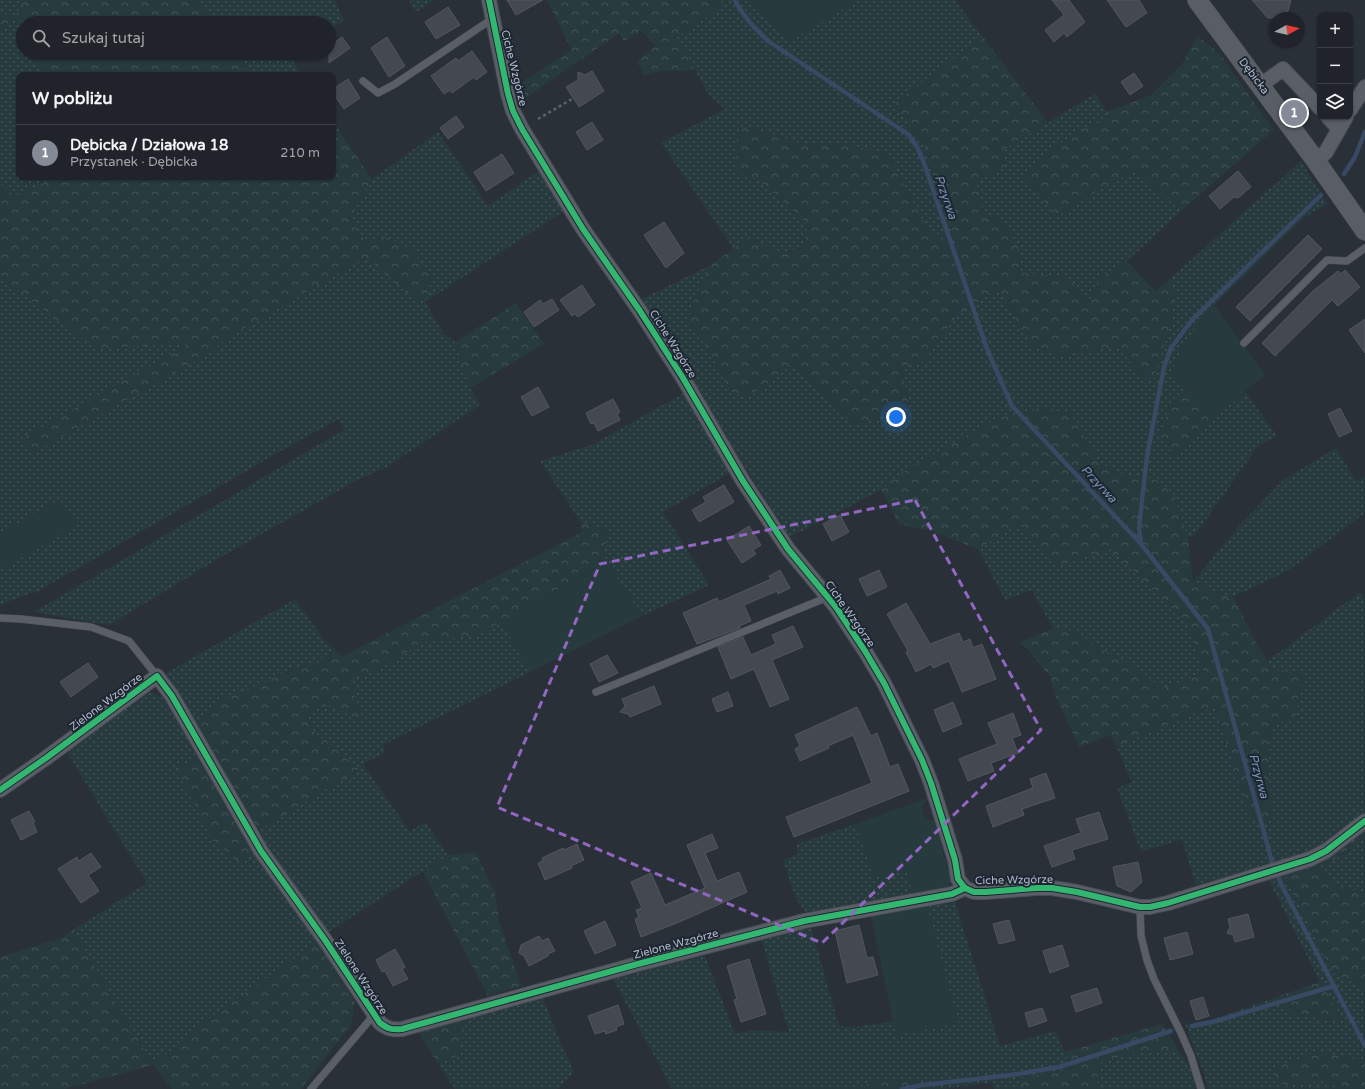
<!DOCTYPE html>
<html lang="pl">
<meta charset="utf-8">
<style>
body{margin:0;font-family:"Varela Round",sans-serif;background:#282c32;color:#f1f3f6}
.controls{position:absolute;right:12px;top:12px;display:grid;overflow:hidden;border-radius:8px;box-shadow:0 1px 3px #0004}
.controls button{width:36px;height:36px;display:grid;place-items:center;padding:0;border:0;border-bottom:1px solid #3d4147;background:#20242a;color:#f1f3f6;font:20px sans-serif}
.compass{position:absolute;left:1269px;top:12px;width:36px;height:36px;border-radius:50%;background:#20242a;box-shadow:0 1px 3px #0004;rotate:82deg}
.you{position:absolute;left:896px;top:417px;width:14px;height:14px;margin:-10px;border:3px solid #fff;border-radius:50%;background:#1a73e8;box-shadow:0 0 0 6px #1a73e833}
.badge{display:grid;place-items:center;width:26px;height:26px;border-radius:50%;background:#848b96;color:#fff;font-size:13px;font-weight:700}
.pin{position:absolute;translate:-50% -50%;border:2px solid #fff;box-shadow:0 1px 4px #0006}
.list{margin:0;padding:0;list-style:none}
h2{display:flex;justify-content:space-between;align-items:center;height:52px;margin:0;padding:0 16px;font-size:17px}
h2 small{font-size:13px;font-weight:400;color:#a2a4a8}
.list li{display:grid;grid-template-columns:26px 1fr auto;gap:12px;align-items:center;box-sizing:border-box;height:56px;padding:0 16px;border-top:1px solid #3d4147}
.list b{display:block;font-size:15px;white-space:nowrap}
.list p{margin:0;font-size:13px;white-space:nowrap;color:#a2a4a8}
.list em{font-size:13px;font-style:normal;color:#a2a4a8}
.icon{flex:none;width:22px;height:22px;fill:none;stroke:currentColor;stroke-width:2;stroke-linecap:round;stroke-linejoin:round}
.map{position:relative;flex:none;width:1365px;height:1089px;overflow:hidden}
.search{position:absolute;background:#20242a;box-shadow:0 1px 3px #0004;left:16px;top:16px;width:320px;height:44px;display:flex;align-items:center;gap:10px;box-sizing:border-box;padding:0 14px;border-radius:22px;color:#a2a4a8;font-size:15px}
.panel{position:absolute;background:#20242a;box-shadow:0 1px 3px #0004;left:16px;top:72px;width:320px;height:108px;border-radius:8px}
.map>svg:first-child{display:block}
</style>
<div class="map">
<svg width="1365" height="1089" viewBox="0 0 1365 1089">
<defs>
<pattern id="grass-dots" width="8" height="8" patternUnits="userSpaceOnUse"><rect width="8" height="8" fill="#273a3e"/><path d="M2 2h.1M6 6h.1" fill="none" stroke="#445559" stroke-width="1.8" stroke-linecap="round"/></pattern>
<pattern id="forest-crowns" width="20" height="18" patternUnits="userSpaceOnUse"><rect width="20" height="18" fill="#273a3e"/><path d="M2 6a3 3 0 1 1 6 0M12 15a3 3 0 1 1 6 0" fill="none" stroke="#445559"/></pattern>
</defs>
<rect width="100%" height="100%" fill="#2a3038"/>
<g fill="url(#grass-dots)">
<path d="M0,0h21l3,7 -10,9 9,18v19h10l11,22h-25v102h41l-49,20 -11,-16v-150l13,-15 -13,-3z"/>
<path d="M198,0h136l10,20 -15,10v-7h-115z"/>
<path d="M409,0h26l-19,12z"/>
<path d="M721,0h31l5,9 33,32 68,-41h97l28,37 -90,67 31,40 36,109 -36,-30 -36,-69 -46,-11 -36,2 -62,-20 -6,48 20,6 50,45 -5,23 -19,7 -35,-16 -15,11 -73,-106 64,-34 -17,-15 -31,-57 46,-31z"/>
<path d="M235,53h58l-3,3 12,19h-52z"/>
<path d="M1095,94l14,21 -56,32 3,70 38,-24 41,-22 46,40 -54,50 -27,17 -11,25 -23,-27 -40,-2 -8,-4 1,-14 -16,-34 -19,-10 -8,-24 3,-8 26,-14 -2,-16z"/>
<path d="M333,121l8,12 -8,8z"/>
<path d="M438,132l50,74 51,-35 25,40 -139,91 19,32 11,8 15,46 10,17 -95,63 -26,11 -131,74 -119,72 -75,-13 310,-182 -5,-11 -39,21 -265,153h-5l-30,12v-35l78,-45 -19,-25 -59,33v-256l190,67 -168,94 9,14 16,-7 166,-94 8,-9 145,-85 46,39 -27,-59 -19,5 -16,-23 22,-40z"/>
<path d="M1301,161l26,43 -22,13 -91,88 -29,37 -14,30 17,17 -17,12 4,55 41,-40 30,-24 31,44 -18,9 -64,90 -7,2 -13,-40 -20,-18 -37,-5 -19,-12 -30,-51 -166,61 -22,18 -91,47 -58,-90 -92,-147 67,-33 -19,52 24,37 17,35 20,6 44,-33 62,62 54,-19 -7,-40 22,-6 34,-47 40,-25 34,57 32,11 53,-11 24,29 12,7 17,-56 5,-29 -4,-19z"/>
<path d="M684,393l46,80 -67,39 46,73 -67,31 -40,-63 7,-23 -28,-7 -41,-62 52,-16z"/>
<path d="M1336,448l20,33 9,-5v37l-76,57 -56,27 -17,-5 -23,-10 45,-55 45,-47z"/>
<path d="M1020,523l36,42 54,-16 77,73 17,51 -42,16c-9,-7 -17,-16 -27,-22 -19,-12 -42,-18 -56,-36l-26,-2 -21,-39 -27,10 -27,-51z"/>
<path d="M1360,592l5,7v214l-19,18 -29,19 -24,8 -28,7 -69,20 -14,-45 -41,11 -24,-63 15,-6 -16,-36 99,-40 36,114 23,-2 -7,-46 5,-49 33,-49 -32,-5 -5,-8z"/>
<path d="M295,599l30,42 13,11 -58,23 -83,52 -34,-52z"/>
<path d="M501,622l29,50 -147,73 2,7 -21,12 2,5 44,62 15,-9 23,33 -121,78 -71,-101 103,-63 -47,-39 -6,-16 21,-10 38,17 -6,-11 -7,-31 28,-11 44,-26 56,-8z"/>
<path d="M148,691l13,5 11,14 26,49 -23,8 77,81 65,95 -102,71 -62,51 -80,-135 74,-47 -79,-129 3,-6z"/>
<path d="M855,824l19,52 33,-5 6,25 -106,18 -11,-15 -13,-39 15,-6 -1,-10z"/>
<path d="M1365,831v63l-27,-9 -22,-17 26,-13z"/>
<path d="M1284,873l48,100 28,12 5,3v74l-2,-3 -49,-7 -30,34 37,-5 25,8h-138l-3,-12 -20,-53 26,-4 65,-23 19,18 48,6 -23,-39 -51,-101 1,-5z"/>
<path d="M955,902l45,144 56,-15 15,38 -49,9 1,11h-29l-1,-7 -50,7h-10l-22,-10h-29l-30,10h-180l-59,-110 92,-23 30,78 17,-4 37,2 -28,-93 50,-12 28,99 16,1 39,-6 2,14 62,-12 -31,-117z"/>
<path d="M542,995l15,39 17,38 -17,17h-102l-17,-25 19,-8 10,-37z"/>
<path d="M1145,1051h34l14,22 2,16h-98l3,-27z"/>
</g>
<g fill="url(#forest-crowns)">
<path d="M21,0h177l16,23h-191v11l-9,-18 -14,15v-18l14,2 9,-8z"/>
<path d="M547,0h174l2,6 -46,31 18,33 -40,2 -11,3 -7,-13 19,-16 -15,-15 -17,10 -5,-8 -99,69 -4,-16 56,-36z"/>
<path d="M1197,36l21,16 56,78 -93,81 -46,-40 -41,22 -38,24 -32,-41 29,-29 55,-32 -2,-3 45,-17 31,-31z"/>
<path d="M983,37l65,86 -45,27 2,16 -25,14 -4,8 8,24 19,10 14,21 2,13 -1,14 8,4 40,2 23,26 11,-24 27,-17 28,30 16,-13 4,19 -5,29 -17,56 -10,-5 -26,-31 -53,11 -32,-11 -34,-57 -40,25 -34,47 -22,6 7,40 -54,19 -62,-62 -44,33 -20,-6 -17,-35 -24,-37 19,-52 42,-29 35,16 19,-6 5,-24 -50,-45 -20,-6 -3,-30 8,-18 63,20 36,-2 46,11 36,69 36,30 -36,-109 -31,-40z"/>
<path d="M33,53h202l15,22h-206z"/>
<path d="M341,133l31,46 -22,40 16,23 19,-5 27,12 20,29 -7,24 -13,-5 -46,-40 -145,85 -8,9 -166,94 -17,7 -8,-14 167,-94 -94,4 -95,-71v-96l11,15 49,-19h273v-36z"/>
<path d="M516,303l28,41 -74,44 -15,-46z"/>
<path d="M1188,389l28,27 -41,41 -15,-23 11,-33z"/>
<path d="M1041,408l28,3 30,51 19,12 37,5 20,18 13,40 5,45 23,10 17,5 26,51 14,21 32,5 -10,47 -23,2 -5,49 7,46 -23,3 -36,-115 -99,40 -5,-11 -32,12 -23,-50 -6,-20 -21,-26 -10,-9 34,-13 26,2c14,18 37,24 56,36 10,6 18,15 27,22l42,-16 -17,-51 -77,-73 -54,16 -36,-42 -42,26 -47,-18 -32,-7 -18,-34 22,-18 92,-53z"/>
<path d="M581,523l28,7 -12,37 -117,67 -56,8 -44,26 -28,11 7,31 6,12 -38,-17 -21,9 6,16 47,39 -103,63 -59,-105 21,-26 120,-49 5,4 239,-124z"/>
<path d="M198,759l54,89 -11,16 -28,-23 -38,-74z"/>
<path d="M1365,830l-23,25 -26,13 22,17 27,9v94l-5,-3 -28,-12 -48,-100 60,-28z"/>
<path d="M476,852l19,41 4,28 22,65 -33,10 -65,-124 25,-17z"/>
<path d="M73,930l80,135 62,-51 102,-71 38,59 -4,23 -50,64h-129l-19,-24 -88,24h-65v-132l61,-19z"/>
<path d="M1320,982l24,39 -49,-6 -19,-18z"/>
<path d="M467,1019l-10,37 -19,8 -20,-32z"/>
<path d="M1162,1024l17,27h-34l-45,11 -3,27h-74l-2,-11 50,-9 -6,-17z"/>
<path d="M1314,1052l49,7 2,3v27h-20l-24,-8 -37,5 -13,-17z"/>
<path d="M882,1079h29l22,10h-81z"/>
</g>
<g fill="#273a3e">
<path d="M752,0h106l-68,41 -33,-32z"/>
<path d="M1214,305l51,70 -49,41 -45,-44 14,-30z"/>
<path d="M60,500l18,25 -78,45v-37z"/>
<path d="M602,553l40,63 -112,56 -29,-50 96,-55z"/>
<path d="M928,798l-6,10 3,11 9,1 17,60 -4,9 -34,7 -6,-25 -33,5 -19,-52z"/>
<path d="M927,906l31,117 -62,12 -25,-120z"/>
</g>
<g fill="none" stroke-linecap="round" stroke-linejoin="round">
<g stroke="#384963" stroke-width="4.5">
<path d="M735,0c8,17 20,28 33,41l141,94 8,12 7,16 63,186 25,57 129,138 67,85 63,229 10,26 84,162"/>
<path d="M1344,174l11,-17 10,-25"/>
<path d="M1141,544l-2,-17 8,-71 17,-89 7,-19 21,-28 129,-125"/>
<path d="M1192,1026l24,-5 118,-35"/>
<path d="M902,1089l21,-4 88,-10 48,-8 112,-36"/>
</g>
</g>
<g fill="#444950" stroke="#52575f">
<path d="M507,0h36l-27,15z"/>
<path d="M1052,0h17l16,22 -18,15 -3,-4 -10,9 -9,-12 19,-15z"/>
<path d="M1107,0h32l8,13 -21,14z"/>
<path d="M1252,0h39l-3,11 -4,7h-16z"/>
<path d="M448,7l12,18 -24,14 -11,-17z"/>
<path d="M342,37l8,11 -21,15v-16z"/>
<path d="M387,37l18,29 -16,11 -18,-29z"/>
<path d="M472,51l15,21 -11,8 -2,-3 -22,16 -2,-3 -6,4 -13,-18 25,-18 2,3z"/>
<path d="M592,71l12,20 -25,16 -13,-20 12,-7v-8l7,3z"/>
<path d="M1134,73l9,13 -13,9 -9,-13z"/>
<path d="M348,79l12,19 -16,11 -11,-16v-4z"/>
<path d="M456,116l8,11 -16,12 -8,-11z"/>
<path d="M592,122l11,18 -16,10 -11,-18z"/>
<path d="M502,154l12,19 -28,18 -12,-19z"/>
<path d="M1238,171l13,16 -13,11 -4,-1 -14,12 -11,-13z"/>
<path d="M664,222l20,31 -18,15 -22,-33z"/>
<path d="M1308,235l14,14 -72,72 -14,-14z"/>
<path d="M1345,270l15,17 -22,19 -6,-6 -57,56 -13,-13 51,-52 25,-20 3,3z"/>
<path d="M582,285l13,20 -17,12 -3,-3 -3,2 -12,-16z"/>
<path d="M552,299l7,11 -25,17 -10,-15 16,-12 3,4z"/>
<path d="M1365,319v34l-16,-23z"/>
<path d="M538,387l11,20 -17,9 -11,-19z"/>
<path d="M613,399l7,13 -3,2 3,6 -22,11 -4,-8 -3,1 -5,-11z"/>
<path d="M1340,408l12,23 -13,6 -11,-23z"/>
<path d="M724,485l10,17 -35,20 -7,-12 14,-8 -3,-5z"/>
<path d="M840,515l9,17 -17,9 -9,-17z"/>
<path d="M749,526l12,19 -8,5 3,4 -14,9 -15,-23z"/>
<path d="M780,570l10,18 -12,6 -1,-3 -33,14 7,16 -12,5 1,2 -43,16 -14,-31 34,-15 2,4 52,-23 -2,-3z"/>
<path d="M879,570l8,17 -20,9 -8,-17z"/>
<path d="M906,603l24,41 29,-11 4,9 7,-3 3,9 9,-4 14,35 -34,13 -13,-31 -16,7 -2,-4 -15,8 -10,-20 2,-1 -21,-37z"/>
<path d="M793,626l10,21 -31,13 17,39 -19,8 -16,-38 -23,10 -13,-32 25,-10 8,18 25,-11 -4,-9z"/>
<path d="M607,655l11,18 -19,9 -9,-18z"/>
<path d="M88,663l10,14 -27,20 -11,-15z"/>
<path d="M654,686l7,18 -31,13 -2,-3 -8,-2 5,-6 -3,-7z"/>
<path d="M728,692l5,14 -16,6 -5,-13z"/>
<path d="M953,702l9,22 -19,8 -9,-22z"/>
<path d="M857,707l14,29 6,-3 13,34 8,-3 11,27 -115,46 -8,-20 86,-34 -19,-48 -25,11 1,2 -29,13 -5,-12 5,-3 -5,-11z"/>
<path d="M1013,713l8,22 -9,3 6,15 -27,10 3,8 -26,10 -9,-22 38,-15 -9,-21z"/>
<path d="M1046,773l9,25 -33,11 2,6 -31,12 -7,-21 47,-18 -3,-9z"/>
<path d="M29,811l6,11 -2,1 4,9 -16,8 -10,-20z"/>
<path d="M1099,812l9,27 -36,11 3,9 -23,8 -8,-21 37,-13 -5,-14z"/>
<path d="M712,834l6,14 -13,5 12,28 22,-9 8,20 -70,31 -36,14 -6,-18 4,-2 -3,-7 6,-2 -11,-26 20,-9 14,32 40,-17 -18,-43z"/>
<path d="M577,844l7,16 -13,6 1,2 -27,12 -7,-17 5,-2 -1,-3 21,-10 1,2z"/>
<path d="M91,853l10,14 -13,8 11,16 -18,12 -23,-34 19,-12 2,4z"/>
<path d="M1138,862l4,20 -11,10 -14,-6 -4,-19z"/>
<path d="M1248,914l6,23 -19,5 -2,-7 -6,-2 3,-6 -2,-8z"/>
<path d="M1009,920l6,20 -16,4 -6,-20z"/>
<path d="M605,921l11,24 -21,9 -11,-23z"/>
<path d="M859,925l8,33 6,-1 5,18 -31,8 -12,-52z"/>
<path d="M1187,932l6,22 -23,6 -6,-22z"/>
<path d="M539,936l3,5 6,-3 7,13 -7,3v2l-19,10 -5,-10 -5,-3 2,-8z"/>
<path d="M1062,945l7,21 -19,7 -7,-22z"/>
<path d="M395,949l10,18 -3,2 6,10 -15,7 -8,-15 -3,1 -6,-12z"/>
<path d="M749,959l17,55 -25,8 -7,-22 3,-1 -10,-33z"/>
<path d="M1097,988l5,15 -26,9 -5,-16z"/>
<path d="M1203,997l6,19 -13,4 -6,-19z"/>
<path d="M618,1005l6,19 -8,3 1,3 -11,4 -1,-3 -10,3 -7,-18z"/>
<path d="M1042,1008l5,13 -18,6 -4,-14z"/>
</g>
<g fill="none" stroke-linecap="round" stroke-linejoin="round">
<g stroke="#484c53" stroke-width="8">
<g id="lane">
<path d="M363,81l15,12 17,-9 97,-65"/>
<path d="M1244,343l83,-83 20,1 18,-13"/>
<path d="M0,618l21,1 70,8 38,14 28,35"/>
<path d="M596,692l232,-95"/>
<path d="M1140,907l1,29 6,24 7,19 27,54 10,23 10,33"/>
<path d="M311,1089l63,-74"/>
</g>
</g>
<g stroke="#484c53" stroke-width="16">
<g id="street">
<path d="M489,0l19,94 5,17 9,18 61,100 57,82 43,67 60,103 45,68 48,58 29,44 19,32 38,77 9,23 24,77 3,19 7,9 9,4h12l50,-4h16l25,4 63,15h10l18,-4 142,-44 16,-8 39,-30"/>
<path d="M1261,85l22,-16 37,39"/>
<path d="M1350,110l15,-23"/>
<path d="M1328,117l11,12"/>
<path d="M1316,161l10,-9 20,-35"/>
<path d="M0,790l46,-32 111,-82 15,20 89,155 64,89 55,83c8,6 12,7 22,6l232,-64 143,-37 27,-7 148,-27 13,-6"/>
</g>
</g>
<g stroke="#484c53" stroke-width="20">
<path id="secondary" d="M1197,0l119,161 49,70"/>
</g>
<path stroke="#5d636a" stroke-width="2.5" stroke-dasharray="3 3" stroke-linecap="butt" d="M538,119l34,-20"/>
<use href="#lane" stroke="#5a5e66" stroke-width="7"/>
<use href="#street" stroke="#5a5e66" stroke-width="14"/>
<use href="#secondary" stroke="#595d64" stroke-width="19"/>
<g stroke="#1d2633" stroke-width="8">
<g id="cycleway">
<path d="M489,0l19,94 5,17 9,18 61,100 57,82 43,67 60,103 45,68 48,58 29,44 19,32 38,77 9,23 24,77 3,19 7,9 9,4h12l50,-4h16l25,4 63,15h10l18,-4 142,-44 16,-8 39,-30"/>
<path d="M0,790l46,-32 111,-82 15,20 89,155 64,89 55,83c8,6 12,7 22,6l232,-64 143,-37 27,-7 148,-27 13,-6"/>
</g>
</g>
<use href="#cycleway" stroke="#33b770" stroke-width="6"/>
</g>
<path fill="none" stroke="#9266c3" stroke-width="3" stroke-dasharray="8 5" stroke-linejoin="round" d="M915,500l126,230 -219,213 -325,-136 103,-243z"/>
<g text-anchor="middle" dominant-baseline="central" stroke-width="4" stroke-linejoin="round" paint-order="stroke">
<g font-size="11" fill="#b4bcc9" stroke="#1d2633">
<text transform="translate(514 68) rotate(76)">Ciche Wzgórze</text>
<text transform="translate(1254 76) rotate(53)">Dębicka</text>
<text transform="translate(673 344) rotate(58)">Ciche Wzgórze</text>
<text transform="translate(850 614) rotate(55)">Ciche Wzgórze</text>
<text transform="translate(106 702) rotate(-37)">Zielone Wzgórze</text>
<text transform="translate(1014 880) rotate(-1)">Ciche Wzgórze</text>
<text transform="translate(676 944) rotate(-15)">Zielone Wzgórze</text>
<text transform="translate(361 977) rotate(57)">Zielone Wzgórze</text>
</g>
<g font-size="12" font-style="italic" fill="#7c92b1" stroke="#1d2633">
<text transform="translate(946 197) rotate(71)">Przyrwa</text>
<text transform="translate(1099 484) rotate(47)">Przyrwa</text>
<text transform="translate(1259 776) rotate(75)">Przyrwa</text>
</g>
</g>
</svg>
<div class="controls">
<button>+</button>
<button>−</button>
<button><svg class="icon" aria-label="layers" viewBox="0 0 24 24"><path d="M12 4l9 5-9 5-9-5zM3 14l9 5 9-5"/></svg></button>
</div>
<svg class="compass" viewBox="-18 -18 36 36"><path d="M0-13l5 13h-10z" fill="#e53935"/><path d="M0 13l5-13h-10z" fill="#a2a4a8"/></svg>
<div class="you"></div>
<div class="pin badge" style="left:1294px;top:113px">1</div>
<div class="search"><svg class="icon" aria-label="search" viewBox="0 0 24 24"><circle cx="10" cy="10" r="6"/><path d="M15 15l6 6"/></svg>Szukaj tutaj</div>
<section class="panel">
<h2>W pobliżu<small></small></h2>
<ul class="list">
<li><span class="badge">1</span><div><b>Dębicka / Działowa 18</b><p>Przystanek · Dębicka</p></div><em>210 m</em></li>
</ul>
</section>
</div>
